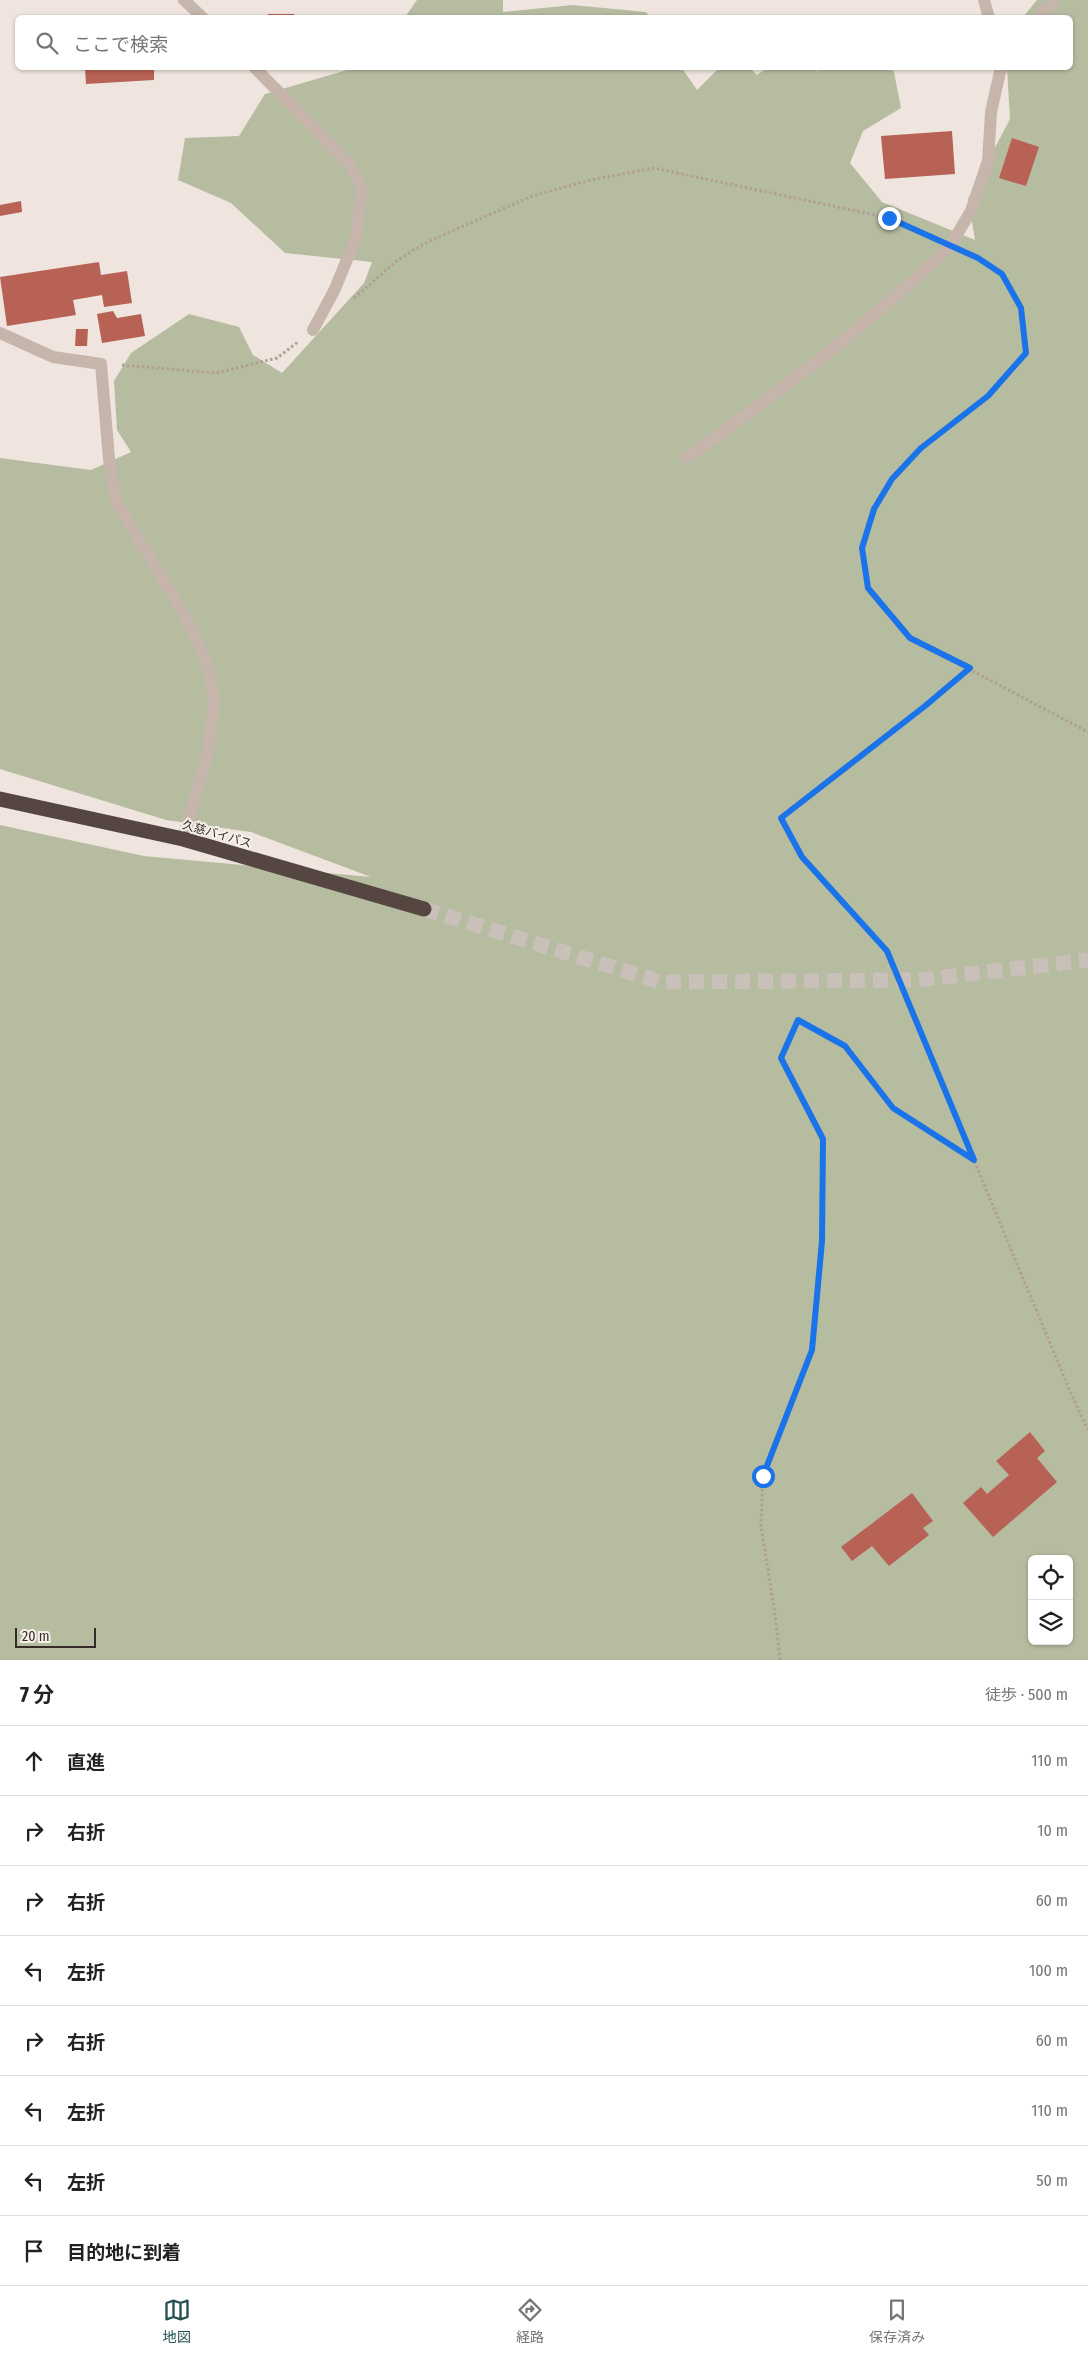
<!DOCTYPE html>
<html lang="ja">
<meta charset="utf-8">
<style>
body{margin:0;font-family:"Fira Sans Condensed","Noto Sans JP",sans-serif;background:#f6f6f6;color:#222}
.controls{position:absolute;right:15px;bottom:15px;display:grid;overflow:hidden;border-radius:8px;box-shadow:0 1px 4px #0004}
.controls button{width:45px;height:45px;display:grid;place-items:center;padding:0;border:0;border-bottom:1px solid #e0e0e0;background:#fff;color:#222;font:25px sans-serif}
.scale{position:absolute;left:15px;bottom:12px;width:81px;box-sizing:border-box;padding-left:5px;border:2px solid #352c2a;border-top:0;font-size:14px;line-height:18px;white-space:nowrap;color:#352c2a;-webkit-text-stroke:4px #f7f0ea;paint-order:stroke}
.stop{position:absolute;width:15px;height:15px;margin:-11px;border:4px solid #1a73e8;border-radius:50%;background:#fff}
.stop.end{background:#1a73e8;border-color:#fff;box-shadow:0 1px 5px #0008}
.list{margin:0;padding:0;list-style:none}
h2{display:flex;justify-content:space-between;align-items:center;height:65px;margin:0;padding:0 20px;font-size:21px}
h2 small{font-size:16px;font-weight:400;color:#767676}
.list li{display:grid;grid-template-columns:32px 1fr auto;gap:15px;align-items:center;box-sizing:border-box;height:70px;padding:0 20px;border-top:1px solid #e0e0e0}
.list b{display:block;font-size:19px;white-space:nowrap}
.list em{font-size:16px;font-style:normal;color:#767676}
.icon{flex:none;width:28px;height:28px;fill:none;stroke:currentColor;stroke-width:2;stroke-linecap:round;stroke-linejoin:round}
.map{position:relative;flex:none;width:1088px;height:1660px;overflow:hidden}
.search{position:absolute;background:#fff;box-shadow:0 1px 4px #0004;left:15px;right:15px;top:15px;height:55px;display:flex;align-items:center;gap:12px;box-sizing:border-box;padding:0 18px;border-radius:8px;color:#767676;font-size:19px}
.sheet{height:625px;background:#fff}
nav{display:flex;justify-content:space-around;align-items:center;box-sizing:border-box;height:70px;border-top:1px solid #e0e0e0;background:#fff;font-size:14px;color:#767676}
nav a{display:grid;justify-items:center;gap:2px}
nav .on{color:#24514f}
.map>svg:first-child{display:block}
</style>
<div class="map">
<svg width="1088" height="1660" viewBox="0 0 1088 1660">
<rect width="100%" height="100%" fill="#efe5de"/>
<g fill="#b6bca0" fill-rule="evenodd">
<path d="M417,0h86v12l70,-7 73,7 4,5h-245z"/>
<path d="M1037,0h51v1660h-1088v-835l144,31 227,21 -120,-45 -85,-12 -166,-51v-311l91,12 40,-18 -14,-22 -3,-49 17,-28 58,-39 50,13 14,28 29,18 82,-90 8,-21 -87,-9 -54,-50 -53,-23 7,-42 54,-2 26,-42 89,-26h328l15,22 22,-22h31l7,7 10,-7h47l3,3 2,-3h72l3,4 7,36 -38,23 -13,32 32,39 93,38 -7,-41 42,-80 -3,-51h63v-50l-47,-1zM1032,1559h37v82h-37z"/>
</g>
<g fill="#b76255">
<rect x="268" y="14" width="26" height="4"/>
<path d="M85,68h69v12l-68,4z"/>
<path d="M952,131l3,43 -70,5 -4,-43z"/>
<path d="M1012,138l27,9 -13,39 -27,-8z"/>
<path d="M21,201l1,11 -22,4v-11z"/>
<path d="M99,262l2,13 26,-4 5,32 -28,4 -2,-12 -29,5 3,15 -69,11 -7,-49z"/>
<path d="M113,311l4,7 24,-4 4,22 -43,7 -5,-29z"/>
<path d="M76,329h12l-1,17h-12z"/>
<path d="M1030,1432l15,19 -8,7 20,24 -64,55 -30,-34 18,-16 6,7 22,-19 -13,-14z"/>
<path d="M912,1493l21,28 -10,7 6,7 -40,31 -17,-20 -20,15 -11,-14z"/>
</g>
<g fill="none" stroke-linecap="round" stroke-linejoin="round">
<path stroke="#cac0ba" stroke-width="15" stroke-dasharray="15 8" stroke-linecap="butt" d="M424,909l237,73 257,-2 170,-20"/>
<g stroke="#b19f96" stroke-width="3" stroke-dasharray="2.5 2.5" stroke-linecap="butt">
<path d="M969,254l33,20 19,34 5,45 -38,42 -67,52 -30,32 -17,30 -12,39 6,40 42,50 178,94"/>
<path d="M354,298l45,-39 30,-18 103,-45 59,-16 63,-12 235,50 42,19"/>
<path d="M122,365l94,8 61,-15 21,-16"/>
<path d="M970,668l-45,38 -144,112 21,39 85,94 185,445 16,34"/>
<path d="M780,1660l-5,-46 -14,-88 2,-50 49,-126 9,-109 2,-102 -42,-81 17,-38 47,26 48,62 81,51"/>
</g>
<path stroke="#c6b5ab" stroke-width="12" d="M687,457c92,-64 183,-133 263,-211"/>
<g stroke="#c6b5ab" stroke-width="12">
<path d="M184,0l19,18"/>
<path d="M984,0l5,18"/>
<path d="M1037,18l18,-18"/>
<path d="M255,68l94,96 13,24 -6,49 -21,52 -22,41"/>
<path d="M950,246l21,-35 17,-50 3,-49 9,-40 2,-4"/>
<path d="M0,333l53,24 48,7 8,95 7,42 75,125 18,44 5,32 -6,50 -25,87"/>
</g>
<path stroke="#554642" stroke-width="15" d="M0,799l183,40 241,70"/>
</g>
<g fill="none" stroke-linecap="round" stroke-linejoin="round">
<path stroke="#1a73e8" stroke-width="6" d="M763,1476l49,-126 10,-109 1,-102 -42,-81 17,-38 47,26 48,62 81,52 -87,-209 -85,-94 -21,-39 144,-112 45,-38 -60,-30 -42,-50 -6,-40 12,-39 18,-30 29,-31 67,-52 38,-43 -5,-45 -19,-34 -24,-16 -89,-40"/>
</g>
<g text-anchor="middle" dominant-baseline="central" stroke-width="4" stroke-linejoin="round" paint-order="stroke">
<g font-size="12" fill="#352c2a" stroke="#f7f0ea">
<text transform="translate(217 834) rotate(16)">久慈バイパス</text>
</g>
</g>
</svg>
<div class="controls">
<button><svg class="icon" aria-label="locate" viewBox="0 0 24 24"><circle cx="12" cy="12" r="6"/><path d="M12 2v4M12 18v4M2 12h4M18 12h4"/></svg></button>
<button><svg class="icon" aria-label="layers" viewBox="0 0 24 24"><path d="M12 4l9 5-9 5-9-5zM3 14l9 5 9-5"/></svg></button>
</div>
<div class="scale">20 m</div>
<div class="stop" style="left:763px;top:1476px"></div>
<div class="stop end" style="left:889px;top:218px"></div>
<div class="search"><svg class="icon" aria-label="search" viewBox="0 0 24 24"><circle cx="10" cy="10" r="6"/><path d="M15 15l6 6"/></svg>ここで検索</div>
</div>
<section class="sheet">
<h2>7 分<small>徒歩 · 500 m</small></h2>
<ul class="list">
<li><svg class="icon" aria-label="ahead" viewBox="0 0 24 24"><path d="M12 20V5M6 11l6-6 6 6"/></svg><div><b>直進</b></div><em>110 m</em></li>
<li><svg class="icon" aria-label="right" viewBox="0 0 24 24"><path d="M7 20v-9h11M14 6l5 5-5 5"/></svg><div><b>右折</b></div><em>10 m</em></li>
<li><svg class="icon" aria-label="right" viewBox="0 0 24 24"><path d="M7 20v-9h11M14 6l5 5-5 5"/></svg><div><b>右折</b></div><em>60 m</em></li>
<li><svg class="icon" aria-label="left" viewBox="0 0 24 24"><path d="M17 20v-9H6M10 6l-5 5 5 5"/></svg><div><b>左折</b></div><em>100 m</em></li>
<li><svg class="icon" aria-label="right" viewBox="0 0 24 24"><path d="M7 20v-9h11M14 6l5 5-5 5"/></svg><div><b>右折</b></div><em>60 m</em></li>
<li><svg class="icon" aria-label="left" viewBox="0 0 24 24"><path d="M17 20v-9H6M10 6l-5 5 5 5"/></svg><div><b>左折</b></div><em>110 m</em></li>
<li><svg class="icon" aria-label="left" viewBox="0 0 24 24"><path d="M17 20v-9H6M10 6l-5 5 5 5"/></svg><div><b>左折</b></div><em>50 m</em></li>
<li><svg class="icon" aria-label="arrive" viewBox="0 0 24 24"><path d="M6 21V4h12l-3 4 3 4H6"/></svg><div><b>目的地に到着</b></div></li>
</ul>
</section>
<nav>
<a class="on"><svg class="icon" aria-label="map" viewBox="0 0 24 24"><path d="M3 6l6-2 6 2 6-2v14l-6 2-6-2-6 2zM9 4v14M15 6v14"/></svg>地図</a>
<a><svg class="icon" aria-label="directions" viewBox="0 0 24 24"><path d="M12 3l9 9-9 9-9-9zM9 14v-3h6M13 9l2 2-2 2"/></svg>経路</a>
<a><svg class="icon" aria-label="saved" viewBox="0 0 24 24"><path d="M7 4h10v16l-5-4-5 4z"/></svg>保存済み</a>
</nav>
